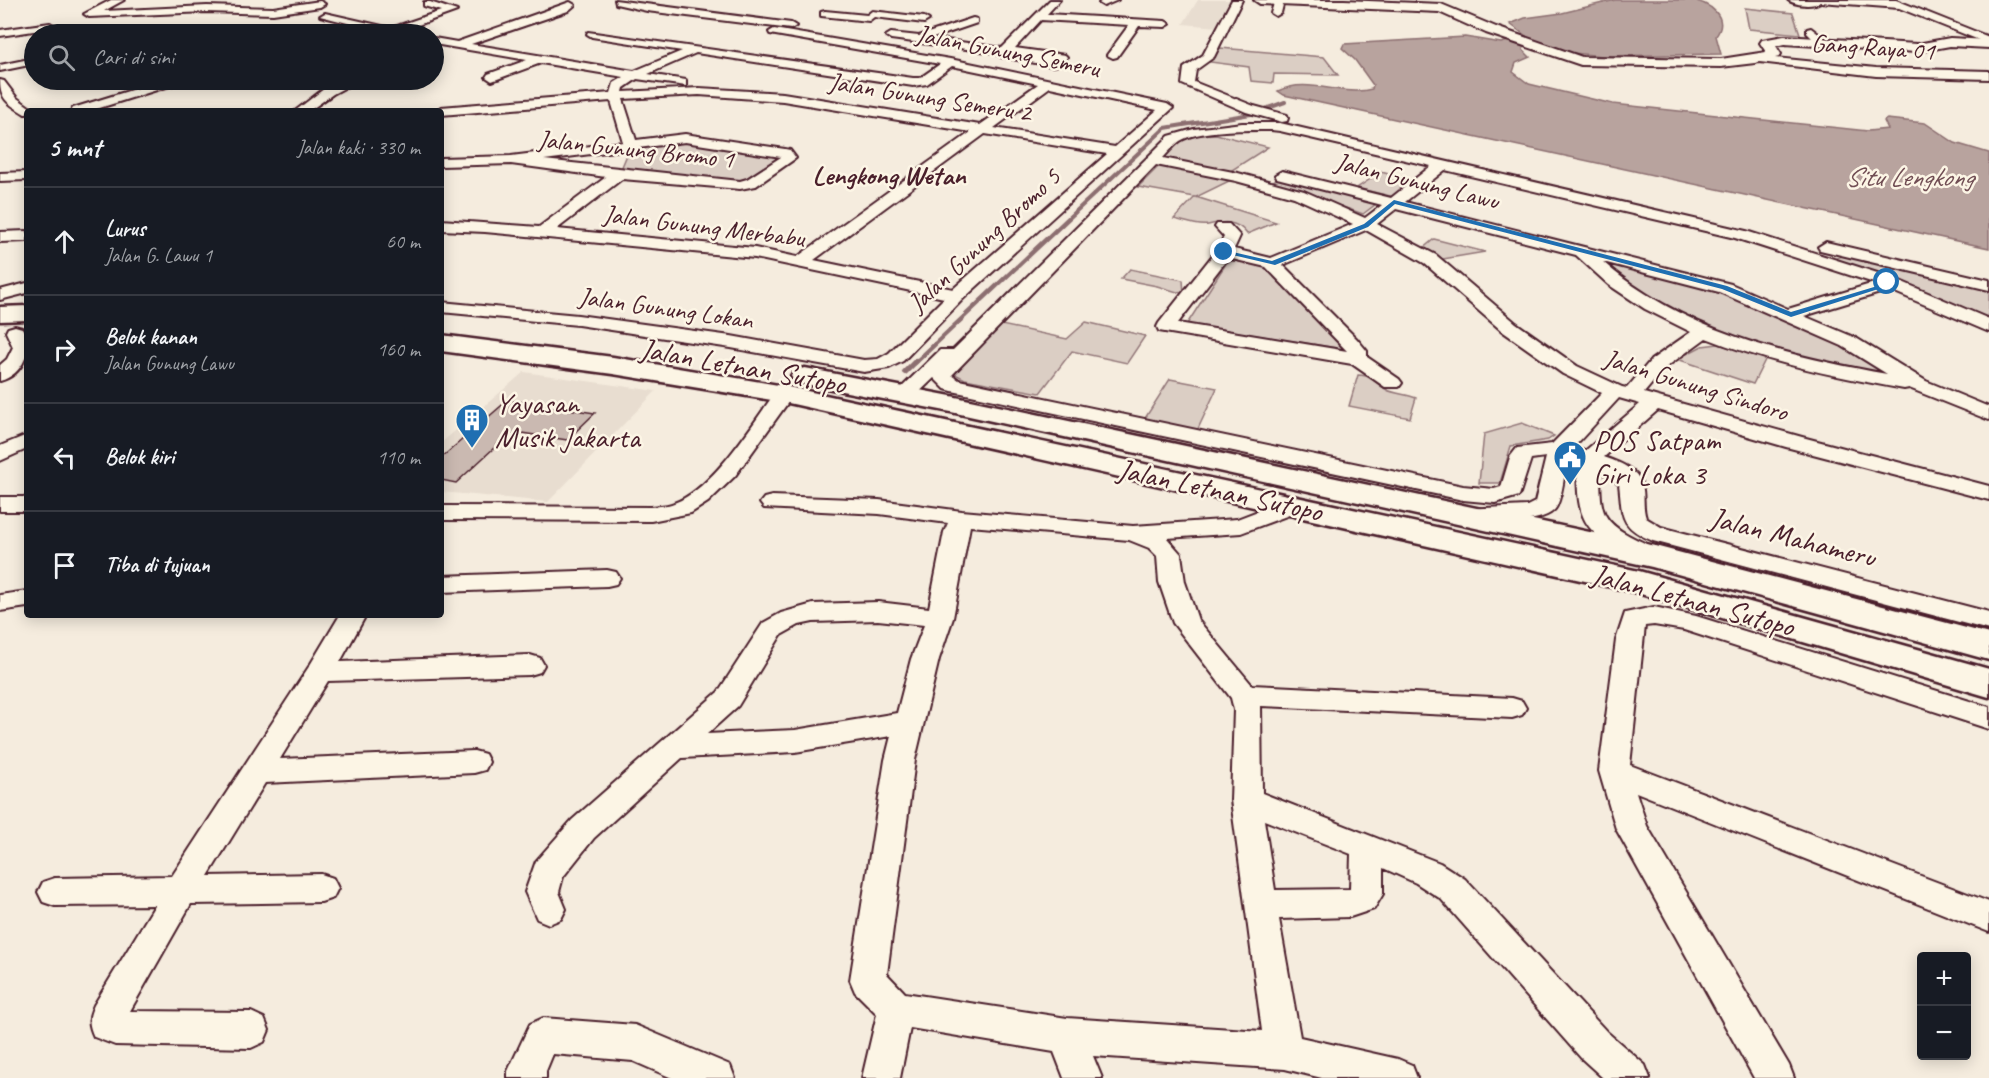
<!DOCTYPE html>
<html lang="id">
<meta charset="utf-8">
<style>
body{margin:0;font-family:Caveat,sans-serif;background:#242831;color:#f1f3f6}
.controls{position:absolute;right:18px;bottom:18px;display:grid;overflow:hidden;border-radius:6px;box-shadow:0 3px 15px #0003}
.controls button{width:54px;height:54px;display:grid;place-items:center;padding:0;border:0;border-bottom:2px solid #363941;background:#171b24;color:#f1f3f6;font:30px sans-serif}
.stop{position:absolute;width:18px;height:18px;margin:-14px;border:4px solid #1f6fb2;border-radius:50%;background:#fff}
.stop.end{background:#1f6fb2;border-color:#fff;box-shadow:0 2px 6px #0008}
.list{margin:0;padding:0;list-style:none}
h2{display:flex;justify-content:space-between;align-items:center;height:78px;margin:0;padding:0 24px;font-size:26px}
h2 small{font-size:20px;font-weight:400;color:#9ea1a6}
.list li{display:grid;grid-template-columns:39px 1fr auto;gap:18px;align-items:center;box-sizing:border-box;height:108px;padding:0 24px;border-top:2px solid #363941}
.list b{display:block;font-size:22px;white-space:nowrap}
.list p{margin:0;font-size:20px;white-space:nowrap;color:#9ea1a6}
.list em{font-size:20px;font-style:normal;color:#9ea1a6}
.icon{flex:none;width:33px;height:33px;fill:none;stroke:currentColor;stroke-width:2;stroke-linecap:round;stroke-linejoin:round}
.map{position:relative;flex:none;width:1989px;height:1078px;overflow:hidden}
.search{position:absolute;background:#171b24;box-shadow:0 3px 15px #0003;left:24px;top:24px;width:420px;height:66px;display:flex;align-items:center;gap:15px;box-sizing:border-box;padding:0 21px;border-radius:33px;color:#9ea1a6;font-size:22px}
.panel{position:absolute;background:#171b24;box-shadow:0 3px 15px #0003;left:24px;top:108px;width:420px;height:510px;border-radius:6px}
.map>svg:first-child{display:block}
</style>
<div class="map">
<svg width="1989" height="1078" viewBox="0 0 1989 1078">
<rect width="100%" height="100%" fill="#f5ecde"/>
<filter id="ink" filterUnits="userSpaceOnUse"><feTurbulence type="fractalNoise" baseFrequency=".0167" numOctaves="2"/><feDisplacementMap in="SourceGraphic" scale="12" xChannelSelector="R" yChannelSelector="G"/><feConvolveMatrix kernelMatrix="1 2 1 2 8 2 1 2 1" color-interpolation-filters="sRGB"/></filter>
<g filter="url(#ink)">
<g fill="#e8ddd0">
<path d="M1198,0h34l-14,27 -35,-3z"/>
<path d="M524,372l132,19 -108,111 -107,-10v-49z"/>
</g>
<g fill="#dbcec4" stroke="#927678" stroke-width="1.5">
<path d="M1745,8l48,5 7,21 -51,-5z"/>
<path d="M1220,48l104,9 14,18 -64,-1 -1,9 -22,-2 -2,-14 -39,-5z"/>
<path d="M1216,134l52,13 -39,25 -69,-14 24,-22z"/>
<path d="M685,138l104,20 -43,27 -127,-11 12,-29z"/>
<path d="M1159,166l72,14 -35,17 80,25 -29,12c-11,-15 -25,-12 -39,-9 -9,2 -25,-4 -34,-6l21,-22 -57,-10z"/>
<path d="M1381,172l35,9 -22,16 -37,-9z"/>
<path d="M1279,178l97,26 -13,10 -92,-32z"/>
<path d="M1434,239l51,13 -48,8 -16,-10z"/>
<path d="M1852,252l137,33v44l-160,-68z"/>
<path d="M1246,259l23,6 74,79v5l-156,-25 40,-62z"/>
<path d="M1610,264l115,24 66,26 94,58 -13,2 -92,-19 -138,-55 -33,-31z"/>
<path d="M1130,269l53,11 1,14 -27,-8 -36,-7z"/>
<path d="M1086,322l59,14 -18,27 -55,-12 -32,42 -75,-14 -14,-7 46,-48 70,15z"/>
<path d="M1718,344l48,14 -13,26 -76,-25 25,-13z"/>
<path d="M1358,375c18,1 15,8 29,15 6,3 21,5 29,8l-6,20 -61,-12z"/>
<path d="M1170,379l47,9 -21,45 -54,-10z"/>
<path d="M1522,423l32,13 -6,4 -37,6 -11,37h-21l5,-49z"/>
</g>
<path fill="#b8a39e" stroke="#8c6e70" stroke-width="1.5" d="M1615,0c25,0 51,0 75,0 19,2 40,17 26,36l5,18 -118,2 -30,-3 -33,-11 -16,4 -1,4 7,7 -14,6 -3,9 16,12 84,20 255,27 20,-2 -4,-8 3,-2 38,4 30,20 34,10v95l-705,-153 -6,-4c30,-15 63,6 94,-2l1,-4 -18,-25 -13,-12 2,-4 121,-7 36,6 25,-7 -16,-12 15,-6 37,-5z"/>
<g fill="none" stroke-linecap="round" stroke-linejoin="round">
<path stroke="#8c6e70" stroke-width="4" d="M1073,214l92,-86 86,-14 34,-12"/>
<path stroke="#8c6e70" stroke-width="4.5" d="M915,363l160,-151"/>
<path stroke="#8c6e70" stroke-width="6" d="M905,372l11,-11"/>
</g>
<path fill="#cab9b1" stroke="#4a1f2b" stroke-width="1.5" d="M508,400l87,13 -28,27 -45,-7 -3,3 -11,-1 -52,48 -15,-3v-22z"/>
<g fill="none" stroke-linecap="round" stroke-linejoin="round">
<g stroke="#4a1f2b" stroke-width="4">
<g id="minor">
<path d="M111,0h13l-20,11 103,-5 66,2 47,-7 5,3 -5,3 -47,7 -66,-2 -118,5 -5,-3z"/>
<path d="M615,0l176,23 5,3 -5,3 -144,-18 -31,-7z"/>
<path d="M1050,0h10l-13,14 118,7 5,3 -5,3 -26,-1 -22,31 -4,1 -6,-3 22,-30 -88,-5 -26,28 50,7 2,2 -4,7 -10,2 -52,-9 -5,-4 -105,-14 -5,-3 5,-3 28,3 54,-18 4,1v4l-44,15 69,10z"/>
<path d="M1103,0h15l-14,6 -5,-3z"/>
<path d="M1232,0h10l-28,57 -18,13 -2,12 60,24 33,9 1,3 -1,3 -5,1 -36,-10 -64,-28 2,-16 19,-13z"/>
<path d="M1275,0l9,1 -3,12 -5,3 -5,-3z"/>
<path d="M1788,0h108l93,37v7l-90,-36 -79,-6c-8,5 -25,3 -32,-2z"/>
<path d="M424,2h6l27,9 -53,19 7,4h-20l-71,-18 5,-3 66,15 50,-17 -17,-5z"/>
<path d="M570,2l5,3 -7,6 -97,33 163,27 48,-20 -90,-14 -5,-3 1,-2 325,46h7l20,-14 -170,-30 -1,-2 5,-3 176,30 217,45 6,4 -210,191 -60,62 -14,7 -25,4 -133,-24 -153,-23 -137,-13v-10l137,13 153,21 133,24 14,-1 11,-6 55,-55 -189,-40 -270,-26 -44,-2v-10l98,7 67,-50 -95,-13 -70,2v-8l70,-2 112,-14 -12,-41 -170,14v-4h-6l6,-4 170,-14 3,-10 10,-6 -83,-14 -49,18 -6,-4 2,-3 39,-14 -93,-16v-6l23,4zM696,53l217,33 14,-2 25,-18 86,18 -58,41 -197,-32 -84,-5 -76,4 1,-4 13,-9 49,7v-6l-38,-6zM1050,87l107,23 -42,37 -121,-19zM699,95l84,6 188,31 -174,125 -42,-9 -198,-19 65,-50 118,10 16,-3 40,-28 -6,-8 -5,-1 -100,-15 -49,6 -13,-41zM985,134l122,20 -154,135 -139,-29zM685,142l96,15 -34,22 -7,2 -196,-21z"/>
<path d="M825,11l42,4 5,-4 52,6 5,3 -5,3 -50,-6 -5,4 -48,-5v-4z"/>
<path d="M50,23l5,3 -1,2 -54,8v-6z"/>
<path d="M1811,28l14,11v4h-8l-10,-10v-4z"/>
<path d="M1755,56l121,12 113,3v8l-113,-3 -125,-15v-4z"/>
<path d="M34,58v6l-34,7v-6z"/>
<path d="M0,80l4,1 13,17 18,13h-8v3h-2c-16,-10 -25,-14 -25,-34z"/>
<path d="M164,80h17l-2,3 -89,28h-19l2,-3z"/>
<path d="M344,80h15l-26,14 -24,17h-14l30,-23z"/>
<path d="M1242,123h38l466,108 147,47 96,41v13l-99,-42 -86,26 52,22 70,43 63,26v13l-80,-32 -5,1c-67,-12 -134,-26 -198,-51l-41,30 -21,25 158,44 187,49v14l-203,-53 -128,-37 -54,47c14,5 34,12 38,28 3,10 0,22 4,33l15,9 328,85v18l-336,-89c-35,-15 -30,-25 -34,-57l-19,-13c1,37 -2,49 34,67 8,4 15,6 20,13l-3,5c-13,4 -21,-1 -32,-7 -43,-21 -41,-43 -42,-86l-10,-3c-3,14 -4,33 -10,46 -9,20 -66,15 -85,15l-8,-2 -4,-5 4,-5 63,-3 8,-4 11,-45 -15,2 -12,37 -24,7 -32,-3 -511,-109 -7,-2 -11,-11 -23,22h-14l-3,-4 3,-4 43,-42h13l216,-214 25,-7zM1271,130l9,1 151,35 -40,32 -109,-27 -7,4 2,3 105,27 -17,13 -61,-27 -66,-18 -75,-15c5,-5 11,-13 17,-17 20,-12 67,-11 91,-11zM1156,165l80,16 58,16 59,27 -82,34 -37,-9 6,-13 -11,-12h-12l-2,3 9,10 -8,14 -57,72 -2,4 2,4 193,33 33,23h14l3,-4 -3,-4 -32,-22v-6l-10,-12 -74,-74 83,-35 58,33 78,68 61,43 39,19 -50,51 -35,4 -7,9 -9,30 -7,2 -31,-3 -504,-106 -7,-5zM1445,170l290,68 139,45 -86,26 -57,-25 -326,-82zM1396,209l180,46 33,30 36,24 46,23 -40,28 -24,28 -5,-1 -45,-21 -61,-43 -80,-68 -59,-31zM1228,258l38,9 81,84 -169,-28zM1603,262l116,30 123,54 45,28c-100,-18 -205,-43 -284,-112zM1619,398l21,6 -55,47 -12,-3z"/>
<path d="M27,172v8l-27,1v-8z"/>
<path d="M27,231v10l-27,1v-10z"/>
<path d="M1826,242l163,38v10l-169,-40 -2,-3z"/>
<path d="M27,283v10l-27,7v-10z"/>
<path d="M15,326l7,2c13,20 1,47 -22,53v-16l7,-6 6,-12 -7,-15 2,-4z"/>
<path d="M784,388l7,2 3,4 -59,82 -27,26 -17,11 -40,8 -210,-1v-14l210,1c8,-1 16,-1 23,-4 39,-14 79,-80 103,-113z"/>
<path d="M27,435v14l-27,12v-15z"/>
<path d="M772,496l107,4 83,11 171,15 104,-7 47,-18 8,-2 8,2 4,5 -4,5 -59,22 -74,5 14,16 4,28 13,38 54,65 260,13 10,3 4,7 -4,7 -10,3 -251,-12 1,87 178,70 25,16 142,153 38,33 5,13h-47l-22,-20 -140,-159 -25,-16 -33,-15v26l-9,15 -24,8 -71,2 21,118 98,22 14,6 5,13h-95l-37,-9 -192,-13 9,22h-38l-10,-26 -144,-24 -10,50h-38l15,-64 -22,-22 -5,-12 35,-220 6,-24 -96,16 -113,6 -88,80 -31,39 -4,15 7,17 -5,10 -12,5 -12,-5 -12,-27 11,-31 36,-41 146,-128 45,-69 18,-10 32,-9 65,-2 51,6 15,-76 4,-9 -69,-9 -115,-6 -4,-5 4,-5zM970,526l159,14 20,8 8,8 2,26 14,41 58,75 3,12 -3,90 31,231 -195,-13 -162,-25 -18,-19 28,-214 24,-101 14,-41zM878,620l46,5 -13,34 -14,54 -102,17 -88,4 31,-28 43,-71 18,-10 14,-3zM1264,820l87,34 -1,35 -75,1z"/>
<rect x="0" y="497" width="27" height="14"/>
<path d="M607,570l9,2 4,6 -4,6 -9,2 -166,6v-16z"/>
<path d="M27,591v16l-27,4v-16z"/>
<path d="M1654,607l42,9 293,91v22l-305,-99 -30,-5 -9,1 -15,139 359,137v30l-353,-140 11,34 142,239 5,13h-40l-138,-249 -17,-58 17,-131 9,-27z"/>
<path d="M340,615h26l-26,47 190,-7 10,3 4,7 -4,7 -10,3 -202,6 -48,78 194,-8 11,3 4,8 -4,8 -11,3 -209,10 -57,93 113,-2 12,4 5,10 -5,10 -12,4 -130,2 -61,107 121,1 13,6 5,12 -5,12 -13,6 -136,-3 -21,-8c-6,-13 -6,-19 0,-32l61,-100 -100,1 -12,-4 -5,-10 5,-10 12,-4 117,-2 138,-211z"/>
<path d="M543,1018l92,7 95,40 5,13h-63l-39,-17 -80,-7 -7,17v7h-38v-7l22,-47z"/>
</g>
</g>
<g stroke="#4a1f2b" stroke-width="4">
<path id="tertiary" d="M1254,0h90l97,4 55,23 86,30 139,2 45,-7 -6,-9 2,-3 22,-4 133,8 33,-6 39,2v8l-39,-2 -33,6 -133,-8 -8,2 5,8 -2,3 -24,6 -34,4 -140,-2 -95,-32 -47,-21 -179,-8z"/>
</g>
<g stroke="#4a1f2b" stroke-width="5">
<g id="primary">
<path d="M27,306v14l-27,1v-14z"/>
<path d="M441,335l172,22 171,29 855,185 350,98v28l-355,-105 -850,-190 -171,-28 -172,-23z"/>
<path d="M805,368l146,28 704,150 334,88v26l-337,-93 -701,-155 -156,-30 -4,-6 4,-6z"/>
</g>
</g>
<use href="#minor" fill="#fcf5e5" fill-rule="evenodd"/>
<use href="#tertiary" fill="#fcf5e5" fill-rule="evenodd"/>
<use href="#primary" fill="#fcf5e5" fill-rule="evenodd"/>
</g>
</g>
<path fill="#1f6fb2" d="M1394,200l333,86 64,26 93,-28 1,-3 9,3 -103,33 -69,-28 -327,-85 -27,23 -93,38 -55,-13 4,-2 48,11 92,-37z"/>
<defs>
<g id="building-pin" transform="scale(1.725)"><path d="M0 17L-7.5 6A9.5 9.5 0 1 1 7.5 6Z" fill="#1f6fb2" stroke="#fcf5e5"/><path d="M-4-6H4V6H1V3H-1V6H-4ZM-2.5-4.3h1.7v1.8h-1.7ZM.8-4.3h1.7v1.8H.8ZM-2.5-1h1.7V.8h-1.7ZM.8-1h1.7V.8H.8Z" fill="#fff"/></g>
<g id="civic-pin" transform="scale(1.725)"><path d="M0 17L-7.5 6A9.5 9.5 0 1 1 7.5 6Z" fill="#1f6fb2" stroke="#fcf5e5"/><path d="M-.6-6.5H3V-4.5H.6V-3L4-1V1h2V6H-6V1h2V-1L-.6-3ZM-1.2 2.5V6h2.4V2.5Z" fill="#fff"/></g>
</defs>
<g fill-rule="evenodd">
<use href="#building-pin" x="472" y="420"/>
<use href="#civic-pin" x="1570" y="457"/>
</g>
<g text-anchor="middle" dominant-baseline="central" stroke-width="5" stroke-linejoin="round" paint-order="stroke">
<g font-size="26" fill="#4a1f2b" stroke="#fcf5e5">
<text transform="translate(1873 47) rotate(4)">Gang Raya 01</text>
<text transform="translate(1008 51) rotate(11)">Jalan Gunung Semeru</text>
<text transform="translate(930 97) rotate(9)">Jalan Gunung Semeru 2</text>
<text transform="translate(636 149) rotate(6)">Jalan Gunung Bromo 1</text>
<text transform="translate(1417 181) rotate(14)">Jalan Gunung Lawu</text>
<text transform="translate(704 226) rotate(7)">Jalan Gunung Merbabu</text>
<text transform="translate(984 240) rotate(-43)">Jalan Gunung Bromo 5</text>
<text transform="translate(666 308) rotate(8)">Jalan Gunung Lokan</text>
<text transform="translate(1696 385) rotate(17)">Jalan Gunung Sindoro</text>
</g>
<g font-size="27" font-weight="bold" fill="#4a1f2b" stroke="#fcf5e5">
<text x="889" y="175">Lengkong Wetan</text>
</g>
<g font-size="27" font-style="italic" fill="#704d53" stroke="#fcf5e5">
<text x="1909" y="177">Situ Lengkong</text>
</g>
<g font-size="30" fill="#4a1f2b" stroke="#fcf5e5">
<text transform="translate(743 366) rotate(10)">Jalan Letnan Sutopo</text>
<text transform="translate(1220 490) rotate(12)">Jalan Letnan Sutopo</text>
<text transform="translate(1793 537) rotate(14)">Jalan Mahameru</text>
<text transform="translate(1693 600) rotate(15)">Jalan Letnan Sutopo</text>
</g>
<g font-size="30" fill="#4a1f2b" stroke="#fcf5e5" text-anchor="start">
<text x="495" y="403">Yayasan<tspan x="495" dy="34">Musik Jakarta</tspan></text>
<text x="1593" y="440">POS Satpam<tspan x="1593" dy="34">Giri Loka 3</tspan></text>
</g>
</g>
</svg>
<div class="controls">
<button>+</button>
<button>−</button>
</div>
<div class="stop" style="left:1887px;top:282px"></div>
<div class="stop end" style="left:1224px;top:252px"></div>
<div class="search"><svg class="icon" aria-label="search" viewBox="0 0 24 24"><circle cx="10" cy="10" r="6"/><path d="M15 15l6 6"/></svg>Cari di sini</div>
<section class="panel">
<h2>5 mnt<small>Jalan kaki · 330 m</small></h2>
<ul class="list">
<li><svg class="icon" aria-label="ahead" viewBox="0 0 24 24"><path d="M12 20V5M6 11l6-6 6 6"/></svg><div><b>Lurus</b><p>Jalan G. Lawu 1</p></div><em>60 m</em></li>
<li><svg class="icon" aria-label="right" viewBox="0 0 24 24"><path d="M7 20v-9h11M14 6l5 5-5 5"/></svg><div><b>Belok kanan</b><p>Jalan Gunung Lawu</p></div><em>160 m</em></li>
<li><svg class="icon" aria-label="left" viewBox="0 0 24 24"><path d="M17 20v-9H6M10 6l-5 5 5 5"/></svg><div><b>Belok kiri</b></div><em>110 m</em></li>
<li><svg class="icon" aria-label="arrive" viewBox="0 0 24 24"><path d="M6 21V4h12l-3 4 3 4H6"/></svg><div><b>Tiba di tujuan</b></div></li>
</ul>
</section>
</div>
